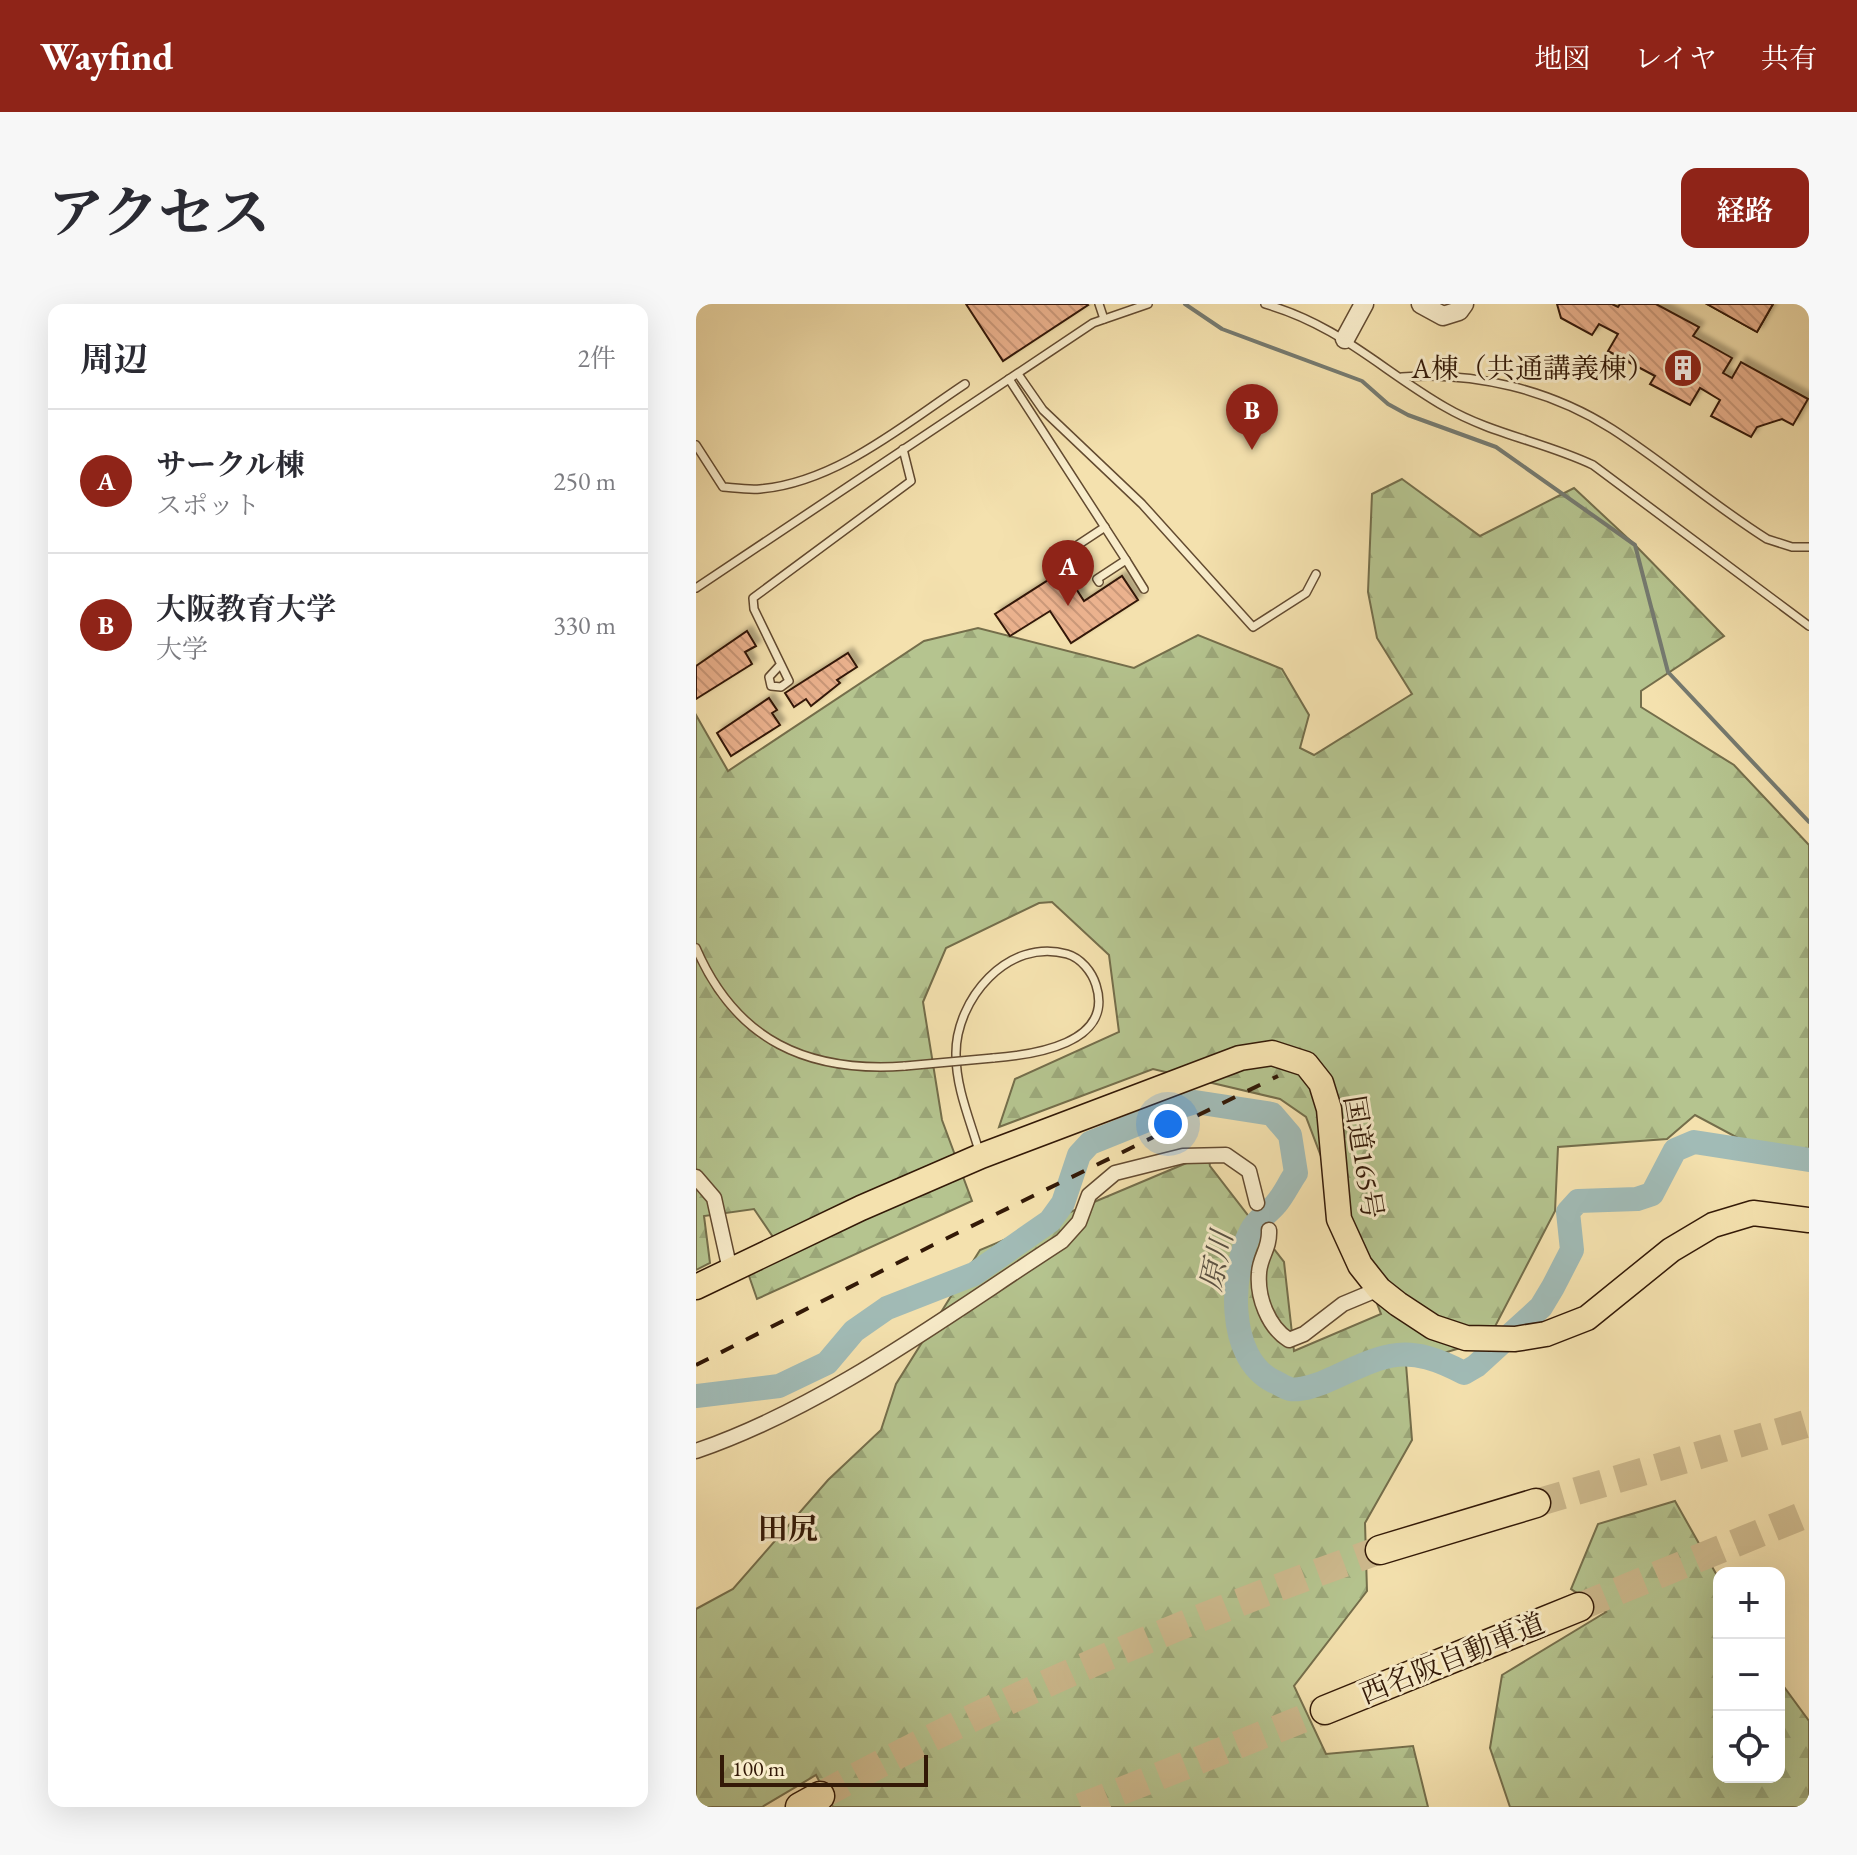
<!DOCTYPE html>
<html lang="ja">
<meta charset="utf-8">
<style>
body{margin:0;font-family:"EB Garamond","Noto Serif JP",serif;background:#f7f7f7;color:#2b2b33}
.controls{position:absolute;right:24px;bottom:24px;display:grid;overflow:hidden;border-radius:16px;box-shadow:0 8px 32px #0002}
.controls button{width:72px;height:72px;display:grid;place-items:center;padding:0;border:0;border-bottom:2px solid #e1e1e2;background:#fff;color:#2b2b33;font:40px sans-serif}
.scale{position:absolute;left:24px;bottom:20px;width:208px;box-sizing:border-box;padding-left:8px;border:4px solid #331907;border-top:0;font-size:22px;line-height:28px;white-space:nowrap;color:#331907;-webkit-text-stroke:6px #f8ecca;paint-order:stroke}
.you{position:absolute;left:472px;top:820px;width:28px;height:28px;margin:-20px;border:6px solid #fff;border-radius:50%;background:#1a73e8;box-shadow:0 0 0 12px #1a73e833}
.badge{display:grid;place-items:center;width:52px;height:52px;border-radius:50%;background:#8f2418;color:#fff;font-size:26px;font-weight:700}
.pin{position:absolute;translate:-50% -66px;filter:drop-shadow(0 2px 4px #0008)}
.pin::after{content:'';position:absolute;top:42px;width:28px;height:24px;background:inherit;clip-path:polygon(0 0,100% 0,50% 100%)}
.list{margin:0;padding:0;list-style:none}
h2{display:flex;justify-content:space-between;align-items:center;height:104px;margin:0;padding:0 32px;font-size:34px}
h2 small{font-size:26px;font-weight:400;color:#7c7c81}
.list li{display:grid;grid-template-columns:52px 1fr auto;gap:24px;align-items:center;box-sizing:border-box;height:144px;padding:0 32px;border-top:2px solid #e1e1e2}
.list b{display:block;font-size:30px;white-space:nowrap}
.list p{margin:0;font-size:26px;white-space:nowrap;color:#7c7c81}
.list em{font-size:26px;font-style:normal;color:#7c7c81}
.icon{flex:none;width:44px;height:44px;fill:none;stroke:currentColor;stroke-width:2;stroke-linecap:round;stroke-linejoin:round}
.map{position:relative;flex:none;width:1113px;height:1503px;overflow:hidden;border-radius:16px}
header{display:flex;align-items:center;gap:48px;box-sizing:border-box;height:112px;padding:0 40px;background:#8f2418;color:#fff}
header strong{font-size:38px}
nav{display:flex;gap:44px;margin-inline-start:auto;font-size:28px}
.intro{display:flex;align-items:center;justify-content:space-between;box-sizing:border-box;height:192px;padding:0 48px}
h1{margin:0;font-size:56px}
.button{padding:20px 36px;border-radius:16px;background:#8f2418;color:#fff;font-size:28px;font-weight:700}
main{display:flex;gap:48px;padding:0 48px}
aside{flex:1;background:#fff;border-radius:16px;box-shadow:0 8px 32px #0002}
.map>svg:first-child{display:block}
</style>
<header>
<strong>Wayfind</strong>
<nav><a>地図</a><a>レイヤ</a><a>共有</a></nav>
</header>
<div class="intro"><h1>アクセス</h1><a class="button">経路</a></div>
<main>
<aside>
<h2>周辺<small>2件</small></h2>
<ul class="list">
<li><span class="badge">A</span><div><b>サークル棟</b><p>スポット</p></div><em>250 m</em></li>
<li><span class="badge">B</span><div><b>大阪教育大学</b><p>大学</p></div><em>330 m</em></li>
</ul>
</aside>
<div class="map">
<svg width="1113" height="1503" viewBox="0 0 1113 1503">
<defs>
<pattern id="forest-firs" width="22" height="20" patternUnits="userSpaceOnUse" patternTransform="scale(2)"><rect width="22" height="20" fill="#b5c48f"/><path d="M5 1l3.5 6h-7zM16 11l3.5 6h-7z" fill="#9ca87a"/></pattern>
<pattern id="building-back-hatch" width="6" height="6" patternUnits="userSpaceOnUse" patternTransform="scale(2)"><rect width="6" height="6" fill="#ebb28e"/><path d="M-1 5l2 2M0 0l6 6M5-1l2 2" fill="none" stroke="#ca9879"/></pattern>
<filter id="shadow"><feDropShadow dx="5" dy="-5" stdDeviation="2" flood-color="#0004"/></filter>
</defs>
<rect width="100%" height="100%" fill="#f4e1ae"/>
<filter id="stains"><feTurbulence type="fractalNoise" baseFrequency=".0025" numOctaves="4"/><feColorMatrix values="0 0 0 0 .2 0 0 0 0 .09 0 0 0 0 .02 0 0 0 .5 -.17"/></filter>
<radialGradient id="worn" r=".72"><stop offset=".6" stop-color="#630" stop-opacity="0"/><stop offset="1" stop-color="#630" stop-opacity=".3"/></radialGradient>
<g fill="url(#forest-firs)" stroke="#746e4b" stroke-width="2">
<path d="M706,175l78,57 94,-48 61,57 89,91 -83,55v16l93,58 75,80v304l-58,-4 -56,-30 -28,24 -109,8 -3,64 -67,129 -82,24 6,76 -47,83 2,68 -73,95 32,68 87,-8 15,61h-595l-17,-32 -54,32h-66v-198l37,-20 95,-109 53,-50 15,-46 84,-134 228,-96 2,12 74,96 10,89 87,-37 -75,-197 -26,-18 -127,-30 -154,58 16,-48 104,-47 -10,-77 -57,-53 -13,1 -93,45 -23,54 19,118 30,81 -215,98 -8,-23 26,-36 -21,-31 -50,7 6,47 -14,7v-555l32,56 196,-130 54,-13 156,40 64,-33 84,34 27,46 -9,33 14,7 98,-61 -35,-56 -9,-46 4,-98z"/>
<path d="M979,1197l44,78v198h60v-97l30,41v86h-299l-20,-59 12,-73 104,-63 -35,-23 27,-65z"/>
</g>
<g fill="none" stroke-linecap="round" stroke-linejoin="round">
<path stroke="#757a70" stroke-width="4" d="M489,0l37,25 140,52 26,23 20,11 88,32 139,98 33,127 141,150"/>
<path stroke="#a1bbb6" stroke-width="24" d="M0,1092l83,-10 48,-23 27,-32 33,-23 87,-34 76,-53 13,-18 16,-48 11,-12 92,-37 13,-4 77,12 18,21 6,38c-7,10 -12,22 -20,31 -7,9 -20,16 -25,27 -21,41 -25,126 22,150 5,2 12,7 17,8 11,2 31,-5 41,-10 56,-26 76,-36 133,-6l12,-7 65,-59 12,-20 19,-37 -4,-38 10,-11 59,-2 15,-5 23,-44 19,-8 115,18"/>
</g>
<g fill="url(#building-back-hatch)" stroke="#331907" stroke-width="2" filter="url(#shadow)">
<path d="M270,0h121l1,1 -85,56z"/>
<path d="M861,0h55l6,3 2,-3h36l43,23 -6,9 39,22 -9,15 9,5 9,-16 67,37 -15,26 -11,-6 -25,8 -6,10 -40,-21 9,-16 -20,-12 -10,17 -40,-21 5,-8 -47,-25 10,-17 -19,-10 -7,11 -31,-17z"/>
<path d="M1011,0h66l-16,28z"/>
<path d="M1011,0h66l-16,28z"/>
<path d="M368,266l20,31 38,-25 16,24 -67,43 -21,-32 -40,25 -15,-22z"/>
<path d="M51,327l9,15 -11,6 7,12 -56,35v-33z"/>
<path d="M152,349l9,14 -20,13 3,3 -29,23 -5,-7 -12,8 -9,-14z"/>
<path d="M73,394l8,12 -5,3 8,12 -49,31 -14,-23z"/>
</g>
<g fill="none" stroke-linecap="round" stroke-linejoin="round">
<g stroke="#cdb98d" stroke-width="28" stroke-dasharray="28 14" stroke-linecap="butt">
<path d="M840,1199l273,-80"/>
<path d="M883,1303l230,-94"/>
<path d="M124,1492c179,-98 367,-177 560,-246"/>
<path d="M385,1503l244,-97"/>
</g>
<g stroke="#634b31" stroke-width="10">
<g id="service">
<path d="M403,0l5,15"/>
<path d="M569,0c74,21 116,66 180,103 46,27 100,35 148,58l216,161"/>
<path d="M322,70l25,36 99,94 111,123 53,-34 10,-19"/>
<path d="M706,73c72,-6 149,13 210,52 53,34 101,76 155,110l25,8h17"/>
<path d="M313,75l117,181 -29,19 2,3"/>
<path d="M0,141l27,42c12,1 25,3 37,2 77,-7 143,-64 205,-105"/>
<path d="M359,256l50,-33"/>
<path d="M430,256l18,29"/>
<path d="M0,284l397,-265 55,-19"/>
<path d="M84,361l-11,12 2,9 10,1 8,-6 -35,-72 -1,-11 158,-117 -8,-32"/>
<path d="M0,644c40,93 112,125 209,118"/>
<path d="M283,847c-9,-31 -23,-63 -23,-96 -1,-55 52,-118 111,-101 14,4 25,18 29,31 19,59 -64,70 -103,73"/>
</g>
</g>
<g stroke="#634b31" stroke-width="17">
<g id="minor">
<path d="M0,873l18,21 16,72"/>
<path d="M573,926c1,19 -9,26 -10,43 -2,24 9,54 30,67l15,-6 39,-30 36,-15"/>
<path d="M0,1147c131,-45 250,-135 366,-210l17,-19 10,-27 26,-22 68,-17 43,-1 23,16 8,32"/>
</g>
</g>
<g stroke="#634b31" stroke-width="21">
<g id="tertiary">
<path d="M725,0l22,12 16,-5 5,-7"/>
<path d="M649,35l19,-35"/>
</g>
</g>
<g stroke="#331907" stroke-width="27">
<path id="trunk" d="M0,983l165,-79 120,-52 259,-98 32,-5 34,11 15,19 8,26 10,110 21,46 19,24 19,15 35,23 33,11 49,1 31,-5 41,-16 84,-68 42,-25 40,-12 56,7"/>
</g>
<g stroke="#331907" stroke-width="31">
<g id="motorway">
<path d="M684,1246l156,-47"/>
<path d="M629,1406l254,-103"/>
<path d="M104,1503l20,-11"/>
</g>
</g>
<use href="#service" stroke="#f8ecca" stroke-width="7"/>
<use href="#minor" stroke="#f8ecca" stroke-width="14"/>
<use href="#tertiary" stroke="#f8ecca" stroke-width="18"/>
<use href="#trunk" stroke="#f4e1ae" stroke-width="24"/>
<use href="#motorway" stroke="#f4e1ae" stroke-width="28"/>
<path stroke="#331907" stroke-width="4" stroke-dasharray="14 14" stroke-linecap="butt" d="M0,1061l237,-120 345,-169"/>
<g stroke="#634b31" stroke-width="10" stroke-linecap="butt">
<path id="service-bridge" d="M209,762l88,-8"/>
</g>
<use href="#service-bridge" stroke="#f8ecca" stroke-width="7"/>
</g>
<defs>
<g id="building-disc" transform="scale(2)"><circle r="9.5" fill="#8f2418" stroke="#f8ecca"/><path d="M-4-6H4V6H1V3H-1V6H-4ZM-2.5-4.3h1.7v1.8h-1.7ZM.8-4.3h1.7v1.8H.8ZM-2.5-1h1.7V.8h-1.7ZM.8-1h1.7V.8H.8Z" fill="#fff"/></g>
</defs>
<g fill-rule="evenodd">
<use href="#building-disc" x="987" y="64"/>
</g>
<g text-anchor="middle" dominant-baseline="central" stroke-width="6" stroke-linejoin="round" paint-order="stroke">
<g font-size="28" fill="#331907" stroke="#f8ecca" text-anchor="end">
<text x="959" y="64">A棟（共通講義棟）</text>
</g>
<g font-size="28" fill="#331907" stroke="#f8ecca">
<text transform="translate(668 853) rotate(81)">国道165号</text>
<text transform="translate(756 1354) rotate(-22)">西名阪自動車道</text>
</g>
<g font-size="30" font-style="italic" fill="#5a5244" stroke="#f8ecca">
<text transform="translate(520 957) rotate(-78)">原川</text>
</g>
<g font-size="30" font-weight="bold" fill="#331907" stroke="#f8ecca">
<text x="92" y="1224">田尻</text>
</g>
</g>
<rect width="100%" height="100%" filter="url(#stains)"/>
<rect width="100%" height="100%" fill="url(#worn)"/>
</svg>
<div class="controls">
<button>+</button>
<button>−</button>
<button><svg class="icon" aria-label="locate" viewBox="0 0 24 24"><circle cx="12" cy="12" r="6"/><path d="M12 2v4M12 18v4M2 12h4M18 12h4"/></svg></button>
</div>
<div class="scale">100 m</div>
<div class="you"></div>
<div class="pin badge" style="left:372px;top:302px">A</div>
<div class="pin badge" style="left:556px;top:146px">B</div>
</div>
</main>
